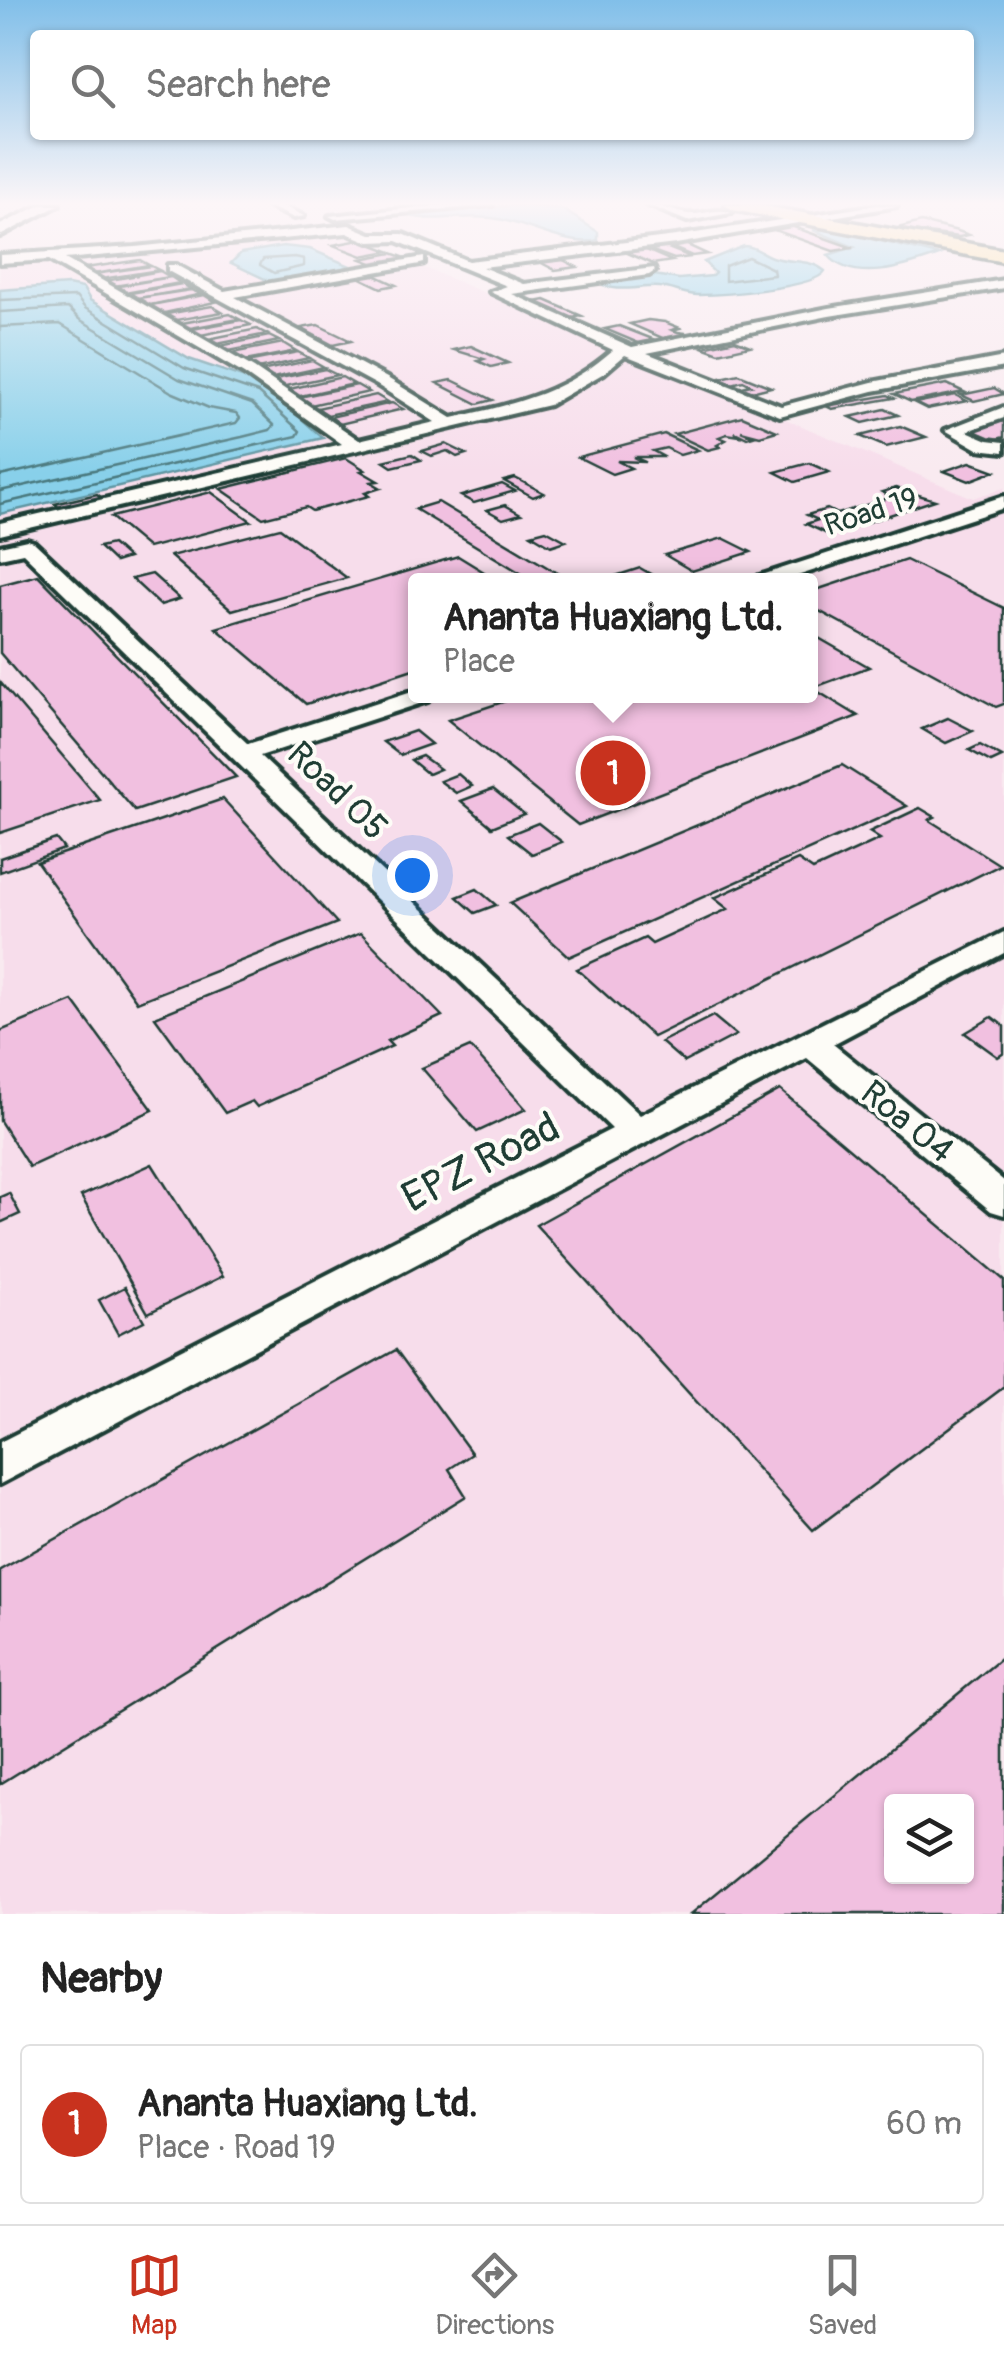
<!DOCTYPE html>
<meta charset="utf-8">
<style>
body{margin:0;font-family:Pangolin,sans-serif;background:#f2f2f2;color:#222}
.controls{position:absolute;right:30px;bottom:30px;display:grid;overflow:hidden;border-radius:10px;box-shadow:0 2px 8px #0004}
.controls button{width:90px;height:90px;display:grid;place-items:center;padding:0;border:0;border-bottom:2px solid #e0e0e0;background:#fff;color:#222;font:50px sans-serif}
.you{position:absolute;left:412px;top:875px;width:35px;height:35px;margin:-25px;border:8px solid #fff;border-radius:50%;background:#1a73e8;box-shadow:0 0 0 15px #1a73e833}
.badge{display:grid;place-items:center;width:65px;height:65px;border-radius:50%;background:#c8321e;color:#fff;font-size:32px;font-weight:700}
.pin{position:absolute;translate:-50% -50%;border:5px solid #fff;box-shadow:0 2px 10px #0006}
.popup{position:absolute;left:408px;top:573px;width:410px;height:130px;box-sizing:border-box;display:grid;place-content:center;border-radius:10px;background:#fff;filter:drop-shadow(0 2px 8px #0005);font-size:32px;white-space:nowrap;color:#767676}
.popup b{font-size:38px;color:#222}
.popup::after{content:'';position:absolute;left:50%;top:100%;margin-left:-20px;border:20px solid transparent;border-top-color:#fff}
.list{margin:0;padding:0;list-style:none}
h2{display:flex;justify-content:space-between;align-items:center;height:130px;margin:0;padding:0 40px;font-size:42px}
h2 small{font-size:32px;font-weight:400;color:#767676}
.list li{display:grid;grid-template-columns:65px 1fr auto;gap:30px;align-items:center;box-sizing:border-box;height:160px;margin:0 20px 20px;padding:0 20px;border:2px solid #e0e0e0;border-radius:10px}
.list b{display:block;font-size:38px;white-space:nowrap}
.list p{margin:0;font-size:32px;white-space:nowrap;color:#767676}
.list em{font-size:32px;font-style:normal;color:#767676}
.icon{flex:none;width:55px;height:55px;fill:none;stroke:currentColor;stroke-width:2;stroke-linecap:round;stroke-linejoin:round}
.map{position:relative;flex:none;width:1004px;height:1914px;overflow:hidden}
.search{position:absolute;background:#fff;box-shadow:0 2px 8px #0004;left:30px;right:30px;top:30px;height:110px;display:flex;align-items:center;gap:25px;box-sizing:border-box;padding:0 35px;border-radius:10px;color:#767676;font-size:38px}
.sheet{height:310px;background:#fff}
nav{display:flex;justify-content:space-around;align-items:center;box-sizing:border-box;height:140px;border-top:2px solid #e0e0e0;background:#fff;font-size:28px;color:#767676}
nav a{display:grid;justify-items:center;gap:5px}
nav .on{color:#c8321e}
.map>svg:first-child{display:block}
</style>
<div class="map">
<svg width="1004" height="1914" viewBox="0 0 1004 1914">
<rect width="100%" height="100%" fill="#f9eaf0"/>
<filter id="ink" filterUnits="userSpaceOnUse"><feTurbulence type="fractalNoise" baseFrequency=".01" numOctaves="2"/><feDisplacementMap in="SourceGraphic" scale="20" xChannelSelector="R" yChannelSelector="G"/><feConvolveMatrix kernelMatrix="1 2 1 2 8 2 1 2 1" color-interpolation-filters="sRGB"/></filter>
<g filter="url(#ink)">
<path fill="#f7ddeb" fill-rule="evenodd" d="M332,229l641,269 31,-10v1426h-1004v-1662h102zM416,580h394v116h-394zM892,1802h74v74h-74z"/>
<g fill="#88d0ea" stroke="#5e95a1" stroke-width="2.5">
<path d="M516,205l46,4 36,23v8c-27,8 -70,-16 -100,-21 -29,-6 -59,4 -88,-3z"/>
<path d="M813,230h21l105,25c-31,11 -86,30 -111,0l26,-8z"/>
<path d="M283,246l27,3 45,19 -82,15 -42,-20 10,-10z"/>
<path d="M744,246c12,0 19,9 31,12 18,5 35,1 50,13 -9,17 -104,24 -127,24 -13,0 -25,-7 -38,-8 -20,-2 -43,7 -61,-4l49,-9 31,5 33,-3 3,-3 -11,-11z"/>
<path d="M68,285l15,3 7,12 99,59 74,25 60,54 -323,76v-224z"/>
</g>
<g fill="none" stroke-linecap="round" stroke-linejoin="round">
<g stroke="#49787d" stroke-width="2.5">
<path d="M295,257l9,2v7l-30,7 -14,-8 3,-6z"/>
<path d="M748,257l25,12 1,6 -49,6v-15z"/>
<path d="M0,300l76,-3 9,11 99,60 74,25 42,38 -3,5 -297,68"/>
<path d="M0,312l68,-4 11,11 100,60 73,25 22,21 -4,5 -28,7 -242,54"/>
<path d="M0,327l60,-3 111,68 38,16 27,5 4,5 -4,5 -236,53"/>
</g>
</g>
<g fill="#f1c0e0" stroke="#1f3d34" stroke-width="2.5" fill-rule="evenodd">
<path d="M921,222l37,9 11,4 -10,2 -65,-8z"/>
<path d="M788,225l65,23 -20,3 -67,-24z"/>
<path d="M360,240l29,11 -27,5 -29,-11z"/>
<path d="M683,243l24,11 -15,2 -26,-11z"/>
<path d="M658,244l33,13 -17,2 -32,-12z"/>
<path d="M637,246l35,15 -19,3 -35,-15z"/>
<path d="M392,253l14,5 -32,6 -13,-5z"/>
<path d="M551,254l26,13 -22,3 -25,-13z"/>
<path d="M140,260l9,5 -55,9 -9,-6z"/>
<path d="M151,266l8,4 -57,9 -8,-5z"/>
<path d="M160,271l10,6 -56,9 -9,-5z"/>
<path d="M366,271l30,14 -15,3 -29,-14z"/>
<path d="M171,277l9,6 -55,10 -11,-6z"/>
<path d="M182,284l9,5 -57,10 -9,-5z"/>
<path d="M191,290l11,4 -56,12 -14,-7z"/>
<path d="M204,295l11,7 -55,12 -14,-8z"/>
<path d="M545,300l37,16 -15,3 -37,-16z"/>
<path d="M212,306l10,6 -51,9 -10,-6z"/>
<path d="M230,314l9,5 -54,10 -8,-5z"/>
<path d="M241,320l10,5 -55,11 -9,-6z"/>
<path d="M648,320l17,2 15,6 -8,2 6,2 15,2 -26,6 -37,-16z"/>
<path d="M318,325l33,16 -18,4 -32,-17z"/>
<path d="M619,326l39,15 -15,4 -38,-16z"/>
<path d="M257,329l10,5 -55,11 -9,-5z"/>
<path d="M269,336l10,5 -55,11 -9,-5z"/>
<path d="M735,340l15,6 -31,7 -16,-6z"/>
<path d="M283,343l13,8 -56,11 -13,-8z"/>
<path d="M471,346l37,17 -17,4 -13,-6 6,-2 -30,-9z"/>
<path d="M298,352l11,6 -56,12 -11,-7z"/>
<path d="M312,360l12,7 -56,12 -12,-7z"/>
<path d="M325,369l12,6 -56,12 -11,-7z"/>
<path d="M739,374l32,13 -27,7 -11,-5 18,-4 -8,-4 -19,5 -12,-6z"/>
<path d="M342,377l12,7 -58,13 -11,-7z"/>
<path d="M452,380l41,20 -15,4 -41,-21z"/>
<path d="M947,384l17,8 -53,10 -17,-8z"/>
<path d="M357,385l12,7 -58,13 -12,-8z"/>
<path d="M994,388l10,6 -30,7 -13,-6z"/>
<path d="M376,395l12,7 -60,13 -11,-7z"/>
<path d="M888,395l6,3 -62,11 -6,-3z"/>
<path d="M955,395l12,6 -40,8 -12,-6z"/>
<path d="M392,403l11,6 -63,15 -10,-7z"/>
<path d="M885,409l13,6 -35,8 -13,-6z"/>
<path d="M742,416l35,15 -17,5 -19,-5 12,5 -6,2 -12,-6 4,4 -12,-2 -8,3 7,3 -9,5 3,2 -12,3 -34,-16z"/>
<path d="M998,418l6,2v17l-13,4 -32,-13z"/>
<path d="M900,426l26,11 -40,10 -26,-11z"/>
<path d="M664,434l34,16 -18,5 -14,-7 -13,3 11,6h-31l12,5 -28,-1 14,7 -19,6 -34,-17z"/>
<path d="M446,444l20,10 -9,3 -10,-6 -15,5 -10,-5z"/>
<path d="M412,454l9,6 -29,7 -9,-6z"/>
<path d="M346,458l19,12 -4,1 17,10 -7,1 10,6 -16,5 4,3 -57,15 -6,-4 -43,11 -42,-29z"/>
<path d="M970,462l25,9 -26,10 -25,-10z"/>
<path d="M809,463l20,9 -34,10 -20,-10z"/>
<path d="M515,478l29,15 -11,4 -29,-16z"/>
<path d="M502,484l13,7 -41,12 -13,-7z"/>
<path d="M896,488l39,12 -106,35 -23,-11 12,-4 -11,-5 20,-6 10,5 55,-17 -10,-5z"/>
<path d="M211,492l40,29 -103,27 -37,-31z"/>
<path d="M97,494l9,7 -43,10 -8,-7z"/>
<path d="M438,502l129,77 -35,1 -117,-71z"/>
<path d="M505,505l16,9 -18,5 -16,-9z"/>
<path d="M280,528l67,50 -115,32 -62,-54z"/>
<path d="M546,530l20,11 -15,5 -20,-12z"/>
<path d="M723,538l28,14 -59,19 -27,-16z"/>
<path d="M112,544l16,14 -13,4 -16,-15z"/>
<path d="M458,556l39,24h-81v88l-110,36 -90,-76z"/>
<path d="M906,560l98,48v96l-8,3 -186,-101v-14z"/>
<path d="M640,568l14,8 -7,2 4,2 -45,-1z"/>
<path d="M152,574l28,25 -20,6 -28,-26z"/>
<path d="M38,575l198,202 -101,34 -135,-158v-68z"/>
<path d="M810,633l59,34 -57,21 46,28 -280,109 -130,-105 73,-24h289z"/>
<path d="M0,682l100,118 -100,33z"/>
<path d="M948,718l25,13 -27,12 -24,-14z"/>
<path d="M415,731l16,13 -31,11 -17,-13z"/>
<path d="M980,745l22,12 -11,5 -22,-12z"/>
<path d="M422,756l18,13 -12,5 -17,-14z"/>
<path d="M842,765l65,41 -338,151 -59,-54z"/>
<path d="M458,774l14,12 -16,7 -16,-12z"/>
<path d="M493,789l31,25 -32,13 -31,-26z"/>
<path d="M223,799l114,124 -200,79 -100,-140z"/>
<path d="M920,808l15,9 -6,3 71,45 -347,172 -76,-68 68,-31 7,6 76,-35 -14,-11 84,-38 15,10 67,-31 -11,-7z"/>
<path d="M538,823l24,19 -30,12 -24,-19z"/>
<path d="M56,839l8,10 -64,23v-14z"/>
<path d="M477,889l19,16 -21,8 -18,-16z"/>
<path d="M361,933l81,83 -55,25 5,5 -135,61 -5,-6 -27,12 -70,-96z"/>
<path d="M73,1001l80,109 -124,57 -29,-46v-90z"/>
<path d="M713,1016l23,19 -52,27 -23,-20z"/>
<path d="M992,1017l12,9v27l-6,4 -33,-24z"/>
<path d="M470,1047l56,62 -49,23 -55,-64z"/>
<path d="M780,1090l224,190v107l-191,143 -277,-305z"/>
<path d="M152,1164l71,112 -75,37 -67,-117z"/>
<path d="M9,1193l11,21 -20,9v-26z"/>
<path d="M125,1287l19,34 -26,13 -19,-34z"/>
<path d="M396,1350l76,104 -23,15 17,27 -466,288v-214z"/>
<path d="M1004,1656v258h-313zM892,1802h74v74h-74z"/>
</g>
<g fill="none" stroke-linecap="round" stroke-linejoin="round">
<g stroke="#1f3d34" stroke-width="8">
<g id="street">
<path d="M266,205h15l23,11 -10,2z"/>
<path d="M443,205h49l-157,14 -6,-3z"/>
<path d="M648,205c16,0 27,8 41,9 15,1 28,-7 42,-1l-44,8z"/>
<path d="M877,205l20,1 -221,38 -194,23 42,17 130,-16 1,3 -6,4 -137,19 120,53 197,-39 175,-28v8l-175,28 -182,37 134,53 91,-24 132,-25v10l-131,24 -93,25 -155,-61 -21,18 -55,32 -549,130v-12l342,-79 -98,-70 -195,-114 -49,3v-8l135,-8 214,-22 22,9h32l65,27 208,-25zM347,233l22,9 28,-1 110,45 -17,6 123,58c-52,45 -97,53 -161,68l-63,-39 -154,-82 185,-33 4,-1v-6l-200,34 -48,-26h-8v6l209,114 58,37 -76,18 -105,-72 -189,-109z"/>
<path d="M1004,407v11l-37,13 21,9 16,2v10l-26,-3 -33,-19z"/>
<path d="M1004,496v12l-219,72h-29l3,-4z"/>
<path d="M27,540l7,2 214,202 164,-53 4,-1v6h15l-3,5 -168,55 380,359 364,-183v21l-171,91 171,137v34l-13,-4 -184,-153 -807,426v-42l612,-313 -589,-576 -23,5v-12z"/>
</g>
</g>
<g stroke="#1f3d34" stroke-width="8">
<path id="secondary" d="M41,205h18l-59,31v-11z"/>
</g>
<g stroke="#1f3d34" stroke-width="7">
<path id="primary" d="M725,205h34l245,45v12l-271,-52z"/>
</g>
<use href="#street" fill="#fdfcf7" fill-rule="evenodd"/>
<use href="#secondary" fill="#fdfcf7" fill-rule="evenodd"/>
<use href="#primary" fill="#fbdf96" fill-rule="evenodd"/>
</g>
</g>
<linearGradient id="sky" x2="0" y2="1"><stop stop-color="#81bfe9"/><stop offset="0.43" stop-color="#fcf6f8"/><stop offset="1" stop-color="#fcf6f8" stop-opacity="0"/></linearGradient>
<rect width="1004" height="473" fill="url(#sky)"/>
<g text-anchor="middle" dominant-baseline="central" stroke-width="8" stroke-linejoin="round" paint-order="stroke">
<g font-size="30" fill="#1f3d34" stroke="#fdfcf7">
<text transform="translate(871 512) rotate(-18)">Road 19</text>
</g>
<g font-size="35" fill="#1f3d34" stroke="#fdfcf7">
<text transform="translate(337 791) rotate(44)">Road 05</text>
<text transform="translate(907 1122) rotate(39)">Roa 04</text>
</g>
<g font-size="42" fill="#1f3d34" stroke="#fdfcf7">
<text transform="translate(481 1163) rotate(-27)">EPZ Road</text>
</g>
</g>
</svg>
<div class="controls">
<button><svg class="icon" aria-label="layers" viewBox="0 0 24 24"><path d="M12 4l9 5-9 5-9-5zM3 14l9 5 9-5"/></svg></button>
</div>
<div class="you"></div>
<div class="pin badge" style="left:613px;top:773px">1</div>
<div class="popup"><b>Ananta Huaxiang Ltd.</b>Place</div>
<div class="search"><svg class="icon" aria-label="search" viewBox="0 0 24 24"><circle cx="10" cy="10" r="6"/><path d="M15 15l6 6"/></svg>Search here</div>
</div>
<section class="sheet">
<h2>Nearby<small></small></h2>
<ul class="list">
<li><span class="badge">1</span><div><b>Ananta Huaxiang Ltd.</b><p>Place · Road 19</p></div><em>60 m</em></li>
</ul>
</section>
<nav>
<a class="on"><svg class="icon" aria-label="map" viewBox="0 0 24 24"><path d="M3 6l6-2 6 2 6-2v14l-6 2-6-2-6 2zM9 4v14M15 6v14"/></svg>Map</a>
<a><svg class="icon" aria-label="directions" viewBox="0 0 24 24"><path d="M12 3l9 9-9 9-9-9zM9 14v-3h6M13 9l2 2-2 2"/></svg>Directions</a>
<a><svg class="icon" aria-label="saved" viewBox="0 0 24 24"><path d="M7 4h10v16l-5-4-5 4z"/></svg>Saved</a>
</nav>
